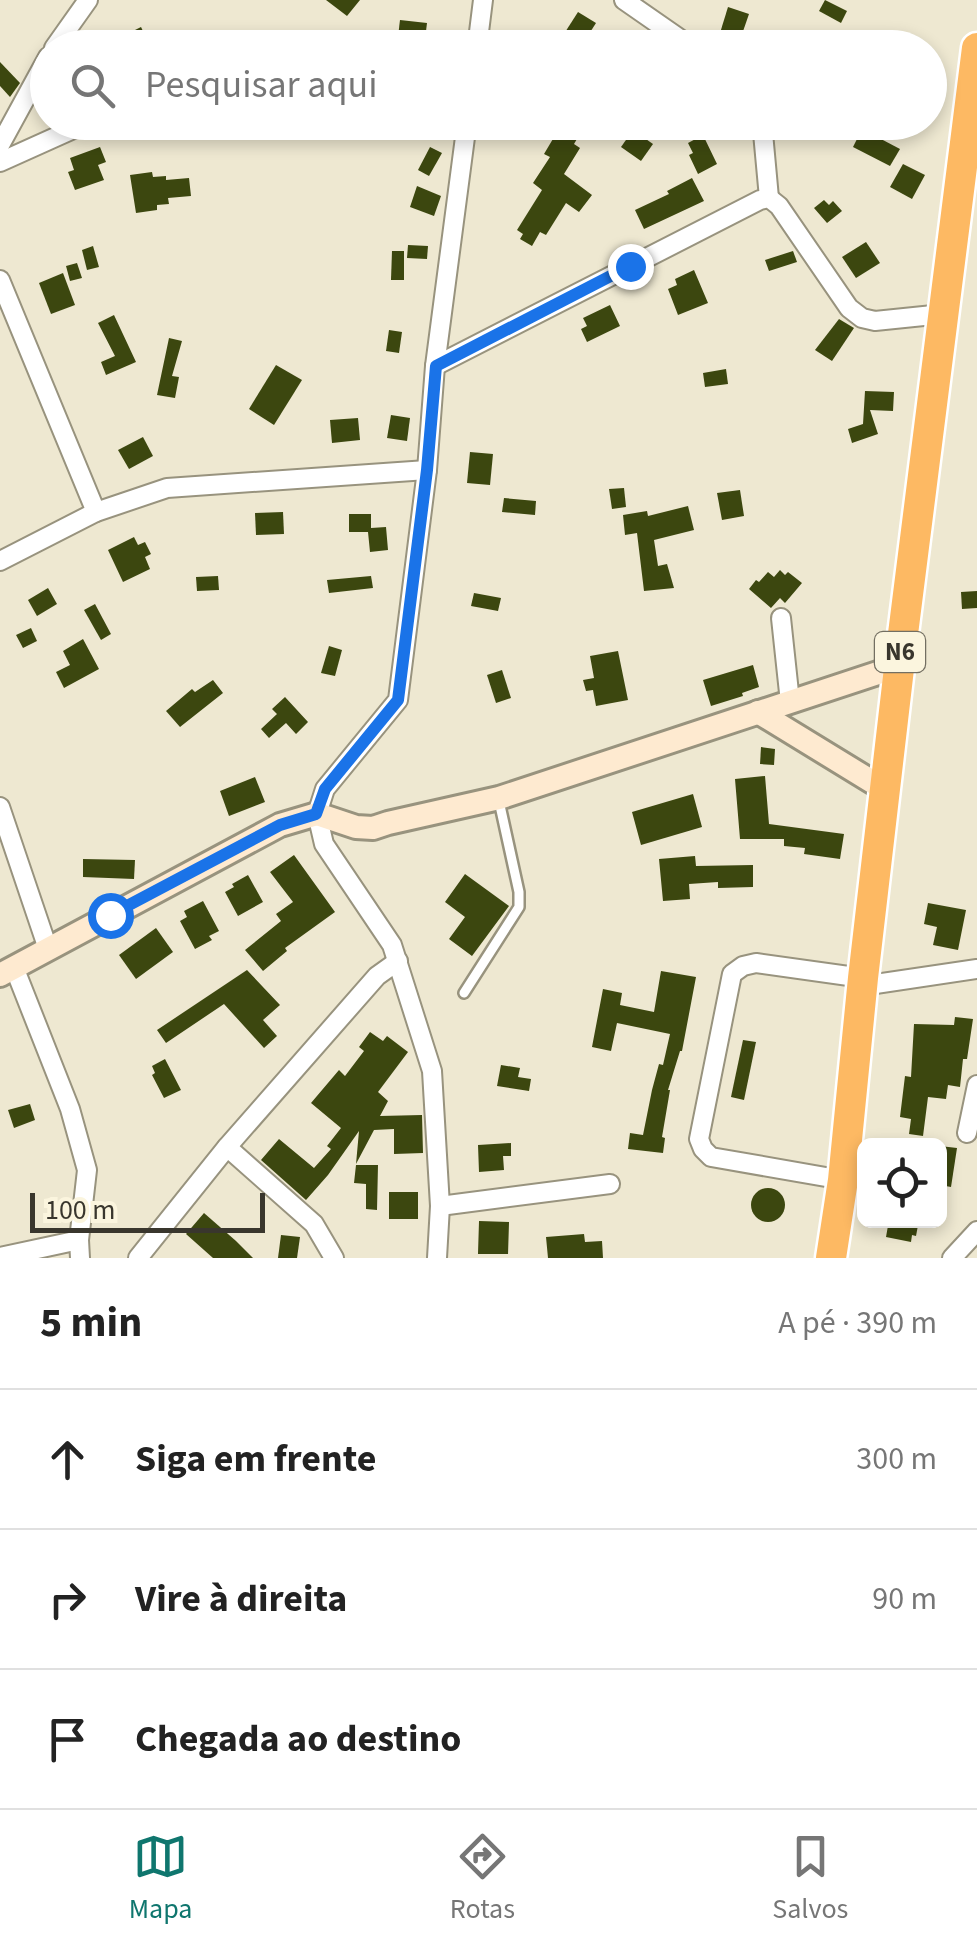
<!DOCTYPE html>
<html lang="pt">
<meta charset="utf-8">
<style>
body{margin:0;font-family:"Source Sans 3",sans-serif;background:#f2f2f2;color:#222}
.controls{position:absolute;right:30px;bottom:30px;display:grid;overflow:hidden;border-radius:15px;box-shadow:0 5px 15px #0003}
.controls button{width:90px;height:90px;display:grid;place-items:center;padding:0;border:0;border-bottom:2px solid #e0e0e0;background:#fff;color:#222;font:50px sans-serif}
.scale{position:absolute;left:30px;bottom:25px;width:235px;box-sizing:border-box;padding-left:10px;border:5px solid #39362d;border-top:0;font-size:28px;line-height:35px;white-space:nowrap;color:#39362d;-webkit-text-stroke:8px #fbf5de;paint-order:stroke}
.stop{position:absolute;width:30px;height:30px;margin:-22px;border:8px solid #1a73e8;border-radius:50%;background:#fff}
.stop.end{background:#1a73e8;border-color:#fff;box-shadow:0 2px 10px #0008}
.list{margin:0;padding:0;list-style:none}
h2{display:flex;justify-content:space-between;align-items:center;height:130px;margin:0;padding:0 40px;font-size:42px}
h2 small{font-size:32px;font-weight:400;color:#767676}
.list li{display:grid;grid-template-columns:65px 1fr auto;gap:30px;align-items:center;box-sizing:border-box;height:140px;padding:0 40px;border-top:2px solid #e0e0e0}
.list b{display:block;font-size:38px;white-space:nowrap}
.list em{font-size:32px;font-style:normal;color:#767676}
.icon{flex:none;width:55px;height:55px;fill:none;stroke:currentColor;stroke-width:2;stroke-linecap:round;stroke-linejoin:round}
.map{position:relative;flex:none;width:977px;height:1258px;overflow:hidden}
.search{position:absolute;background:#fff;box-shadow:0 5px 15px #0003;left:30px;right:30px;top:30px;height:110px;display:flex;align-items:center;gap:25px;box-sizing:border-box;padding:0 35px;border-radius:55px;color:#767676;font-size:38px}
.sheet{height:550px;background:#fff}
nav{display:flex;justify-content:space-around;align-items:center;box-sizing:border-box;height:140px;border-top:2px solid #e0e0e0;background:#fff;font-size:28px;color:#767676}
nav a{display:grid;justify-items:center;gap:5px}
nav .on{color:#0f766e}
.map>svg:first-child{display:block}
</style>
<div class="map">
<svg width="977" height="1258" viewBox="0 0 977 1258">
<rect width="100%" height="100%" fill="#eee8d1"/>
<g fill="#3c470f">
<path d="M326,0h34l-13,16z"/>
<path d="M825,0l22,11 -6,12 -22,-12z"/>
<path d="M728,7l21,7 -9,26 -20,-7z"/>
<path d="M578,12l18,11 -16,25 -18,-11z"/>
<path d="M400,20l27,3 -3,25 -27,-3z"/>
<path d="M141,27l10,21h-30l-4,-9z"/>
<path d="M0,62l20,21 -10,14 -10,-11z"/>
<path d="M563,122h24l-13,22 6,4 -16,26 28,21 -13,17 -13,-9 -20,32 -6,-3 -8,14 -12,-7 3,-5 -6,-4 25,-40 -9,-7 17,-26 -6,-3z"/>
<path d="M862,129l38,20 -10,17 -37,-19z"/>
<path d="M633,130l20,14 -12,17 -20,-14z"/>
<path d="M703,135l14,29 -19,10 -9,-19 4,-2 -5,-10z"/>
<path d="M100,147l6,15 -8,3 6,15 -29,10 -7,-18 6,-2 -4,-12z"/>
<path d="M430,147l12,6 -13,23 -11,-6z"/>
<path d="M903,164l22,11 -13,24 -22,-12z"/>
<path d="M152,172l1,5 13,-1v4l23,-2 2,18 -23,2 1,6 -12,1v5l-21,3 -6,-38z"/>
<path d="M692,178l12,23 -60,28 -9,-19 34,-16 -2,-3z"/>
<path d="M417,186l24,10 -7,20 -24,-9z"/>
<path d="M824,200l5,5 4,-4 9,10 -15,12 -13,-15z"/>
<path d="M866,242l14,21 -24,15 -14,-21z"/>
<path d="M408,245l20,1 -1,13 -20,-1z"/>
<path d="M93,246l6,21 -12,3 -5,-20z"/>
<path d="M392,251h12v29h-13z"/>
<path d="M793,251l4,11 -28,9 -4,-11z"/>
<path d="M77,263l5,15 -12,3 -4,-15z"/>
<path d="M694,270l14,33 -30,12 -10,-26 9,-4 -2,-6z"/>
<path d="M63,273l12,32 -24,9 -12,-31z"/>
<path d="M610,305l10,21 -33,16 -6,-13 6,-3 -4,-8z"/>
<path d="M114,315l22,47 -30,13 -5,-13 14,-6 -17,-33z"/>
<path d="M839,319l15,9 -22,33 -17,-11z"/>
<path d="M389,330l13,2 -3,21 -13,-2z"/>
<path d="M169,338l13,3 -10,35 7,1 -4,21 -18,-3z"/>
<path d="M276,365l26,15 -28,45 -25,-16z"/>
<path d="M726,369l2,15 -23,3 -2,-14z"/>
<path d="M865,391l29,1 -1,19 -23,-1 8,24 -26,9 -4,-14 15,-5z"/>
<path d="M391,415l19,3 -3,23 -20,-3z"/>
<path d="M358,418l2,22 -28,3 -2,-23z"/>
<path d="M143,437l10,19 -24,13 -11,-19z"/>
<path d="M470,452l23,2 -3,31 -23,-2z"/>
<path d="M624,488l2,19 -14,2 -3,-20z"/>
<path d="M740,490l4,26 -22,4 -5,-27z"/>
<path d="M504,498l32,3 -1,14 -33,-3z"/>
<path d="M688,506l6,24 -40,10 4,26 9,-2 7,24 -30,3 -7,-58 -12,2 -2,-20 24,-4 1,5z"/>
<path d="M283,512l1,22 -28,1 -1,-22z"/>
<path d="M349,514h22v14l15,-1 2,23 -18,2 -2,-20h-19z"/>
<path d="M134,537l4,8 7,-3 6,12 -6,3 5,12 -27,13 -15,-32z"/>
<path d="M780,570l5,5 3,-3 14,11 -17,20 -5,-5 -9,10 -22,-19 7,-9 3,2 9,-10 6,5z"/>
<path d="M218,576l1,14 -22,1 -1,-14z"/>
<path d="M371,576l2,12 -44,5 -2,-13z"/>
<path d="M48,588l9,16 -20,12 -9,-16z"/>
<path d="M977,591v17l-15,1 -1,-17z"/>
<path d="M474,593l27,5 -3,13 -27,-5z"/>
<path d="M95,604l16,30 -10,6 -17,-30z"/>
<path d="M31,628l6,13 -14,7 -7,-13z"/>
<path d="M83,639l16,30 -35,19 -8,-16 14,-7 -7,-14z"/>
<path d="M329,646l13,4 -7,26 -14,-3z"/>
<path d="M618,651l10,49 -32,6 -3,-16 -7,1 -3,-11 11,-2 -4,-22z"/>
<path d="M753,665l6,22 -17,6 1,3 -32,10 -8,-26z"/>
<path d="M502,670l9,28 -15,5 -9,-28z"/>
<path d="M213,680l10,13 -43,34 -14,-16 26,-22 3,3z"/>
<path d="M285,697l23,25 -12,12 -10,-11 -17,15 -8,-9 16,-15 -5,-5z"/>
<path d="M761,747l14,2 -1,16 -14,-1z"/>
<path d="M765,776l4,48 75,10 -4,25 -36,-5 1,-6 -21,-2v-7h-44l-5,-60z"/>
<path d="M255,777l10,25 -36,14 -9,-25z"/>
<path d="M693,794l9,33 -61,18 -9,-33z"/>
<path d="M294,855l41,57 -50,36 2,3 -24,20 -18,-21 36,-29 -5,-7 17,-12 -23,-30z"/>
<path d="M695,856l1,10 57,-1v22l-35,1v-6l-29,2 1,15 -27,2 -4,-42z"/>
<path d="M83,859l52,1 -1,19 -51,-2z"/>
<path d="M465,874l44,32 -37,50 -23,-17 16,-22 -20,-15z"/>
<path d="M248,875l15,27 -25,14 -13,-24 9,-5 -2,-3z"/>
<path d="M203,901l16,30 -10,5 3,4 -17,9 -15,-28 7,-4 -3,-6z"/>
<path d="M928,903l38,7 -8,40 -25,-5 4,-18 -13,-3z"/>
<path d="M156,928l17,24 -37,27 -17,-24z"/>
<path d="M247,970l33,35 -17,15 14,16 -13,12 -40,-44 -58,39 -9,-13z"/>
<path d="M661,971l35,6 -14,74h-2l-12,39h2l-8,47 3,1 -2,15 -35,-4 2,-16 13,2 9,-45 7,-26 4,1 7,-31 -53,-11 -6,28 -19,-4 11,-58 19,4 -2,12 34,7z"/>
<path d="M955,1017l18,2 -6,40h-4l-3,28 -12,-2 -2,14 -18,-2 -5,39 -14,-2 2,-15 -11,-2 5,-41 6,1 3,-53 40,1z"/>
<path d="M370,1032l13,9 4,-5 21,16 -30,40 10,9 -8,15 42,-1 1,38 -29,1v-25l-20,1 -18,34 3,-33 -31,44 -22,25 -45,-40 18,-21 35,29 17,-19 -4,-3 14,-18 -30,-25 28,-33 6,6 19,-25 -5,-4z"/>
<path d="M743,1040l13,2 -12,58 -13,-3z"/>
<path d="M165,1059l16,31 -17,8 -12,-23 3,-2 -3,-7z"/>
<path d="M501,1065l19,3 -2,9 13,2 -2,12 -32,-5z"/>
<path d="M30,1104l5,16 -21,8 -6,-18z"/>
<path d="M511,1143v13h-8l1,14 -25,2 -1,-27z"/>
<path d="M940,1146l17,2 -6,39 -11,-2z"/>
<path d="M356,1165h22l-1,45 -11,-1v-25l-12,-1z"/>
<circle cx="768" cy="1205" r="17"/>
<rect x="389" y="1192" width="29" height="27"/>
<path d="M204,1213l32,28 17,17h-40l-27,-24z"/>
<path d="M889,1220h30l-3,16 -4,-1 -1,7 -25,-5z"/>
<path d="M479,1221l30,1 -1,32h-30z"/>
<path d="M584,1234l1,8 17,-1 1,17h-55l-2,-21z"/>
<path d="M281,1235l19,2 -3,21h-19z"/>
</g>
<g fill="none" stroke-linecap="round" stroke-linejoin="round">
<g stroke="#98937e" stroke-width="14">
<path id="lane" d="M464,993l55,-86v-15l-20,-91"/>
</g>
<g stroke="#98937e" stroke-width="22">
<g id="street">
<path d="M624,0l69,48"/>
<path d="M54,48l34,-48"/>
<path d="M477,48l6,-48"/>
<path d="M762,122l7,76"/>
<path d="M0,145l48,-88"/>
<path d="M0,162l89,-40"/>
<path d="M0,280l96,232"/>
<path d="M435,366l325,-166 9,-2 10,8 70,102 13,10 13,3 68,-7"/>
<path d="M0,561l96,-49 71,-24 260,-18"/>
<path d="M781,618l9,84"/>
<path d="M0,807l48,142"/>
<path d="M14,967l56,142 17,61 -8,70"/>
<path d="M862,986l115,-17"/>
<path d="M967,1133l10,-48"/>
<path d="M227,1147l87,77 20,34"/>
<path d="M843,1180l-132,-23 -8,-8 -4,-10 33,-165 11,-8 13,-3 107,15"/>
<path d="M440,1206l170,-22"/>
<path d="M0,1257l79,-17 1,18"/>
<path d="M138,1258l89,-111 150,-171 21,-15"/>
<path d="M437,1258l3,-52 -8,-135 -40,-126 -68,-101 -7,-30 8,-25 73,-89 29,-230 8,-104 32,-244"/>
<path d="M952,1258l25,-27"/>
</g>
</g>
<g stroke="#98937e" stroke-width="28">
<g id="secondary">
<path d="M758,712l126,77"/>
<path d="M0,975l280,-150 37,-11 39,13 17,1 15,-5 111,-25 400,-132"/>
</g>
</g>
<g stroke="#fff" stroke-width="35">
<path id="highway" d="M831,1258l12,-78 20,-202 40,-344 74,-586"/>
</g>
<use href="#lane" stroke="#fff" stroke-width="9"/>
<use href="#street" stroke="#fff" stroke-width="18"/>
<use href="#secondary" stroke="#feead0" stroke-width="22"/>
<use href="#highway" stroke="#fdb963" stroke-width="30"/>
</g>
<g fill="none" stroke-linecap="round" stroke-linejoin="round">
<path stroke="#1a73e8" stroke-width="12" d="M110,915l170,-90 36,-11 9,-25 73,-89 29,-230 9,-104 194,-100"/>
</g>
<g text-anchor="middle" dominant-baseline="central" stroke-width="10" stroke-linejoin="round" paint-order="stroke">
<rect fill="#fbf5de" stroke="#736f62" stroke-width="2.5" x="875" y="632" width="50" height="40" rx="8"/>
<g font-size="25" font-weight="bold" fill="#39362d">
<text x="900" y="652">N6</text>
</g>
</g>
</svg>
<div class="controls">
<button><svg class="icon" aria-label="locate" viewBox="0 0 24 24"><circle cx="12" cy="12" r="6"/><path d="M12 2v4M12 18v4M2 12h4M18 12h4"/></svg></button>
</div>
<div class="scale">100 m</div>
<div class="stop" style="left:110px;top:915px"></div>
<div class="stop end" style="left:630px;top:266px"></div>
<div class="search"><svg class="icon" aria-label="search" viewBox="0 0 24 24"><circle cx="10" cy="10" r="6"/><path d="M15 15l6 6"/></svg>Pesquisar aqui</div>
</div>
<section class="sheet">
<h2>5 min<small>A pé · 390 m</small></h2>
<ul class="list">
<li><svg class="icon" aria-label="ahead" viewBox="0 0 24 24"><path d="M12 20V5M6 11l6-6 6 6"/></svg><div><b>Siga em frente</b></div><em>300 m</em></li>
<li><svg class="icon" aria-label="right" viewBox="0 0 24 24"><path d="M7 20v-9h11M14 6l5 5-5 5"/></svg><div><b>Vire à direita</b></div><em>90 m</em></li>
<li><svg class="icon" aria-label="arrive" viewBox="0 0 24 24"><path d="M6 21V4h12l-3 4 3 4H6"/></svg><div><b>Chegada ao destino</b></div></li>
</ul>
</section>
<nav>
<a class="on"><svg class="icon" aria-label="map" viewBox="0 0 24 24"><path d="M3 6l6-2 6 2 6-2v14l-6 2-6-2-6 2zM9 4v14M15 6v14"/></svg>Mapa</a>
<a><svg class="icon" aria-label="directions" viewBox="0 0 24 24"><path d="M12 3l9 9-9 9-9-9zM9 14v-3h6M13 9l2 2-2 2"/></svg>Rotas</a>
<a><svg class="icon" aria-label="saved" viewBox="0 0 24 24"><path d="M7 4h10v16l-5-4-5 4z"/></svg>Salvos</a>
</nav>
